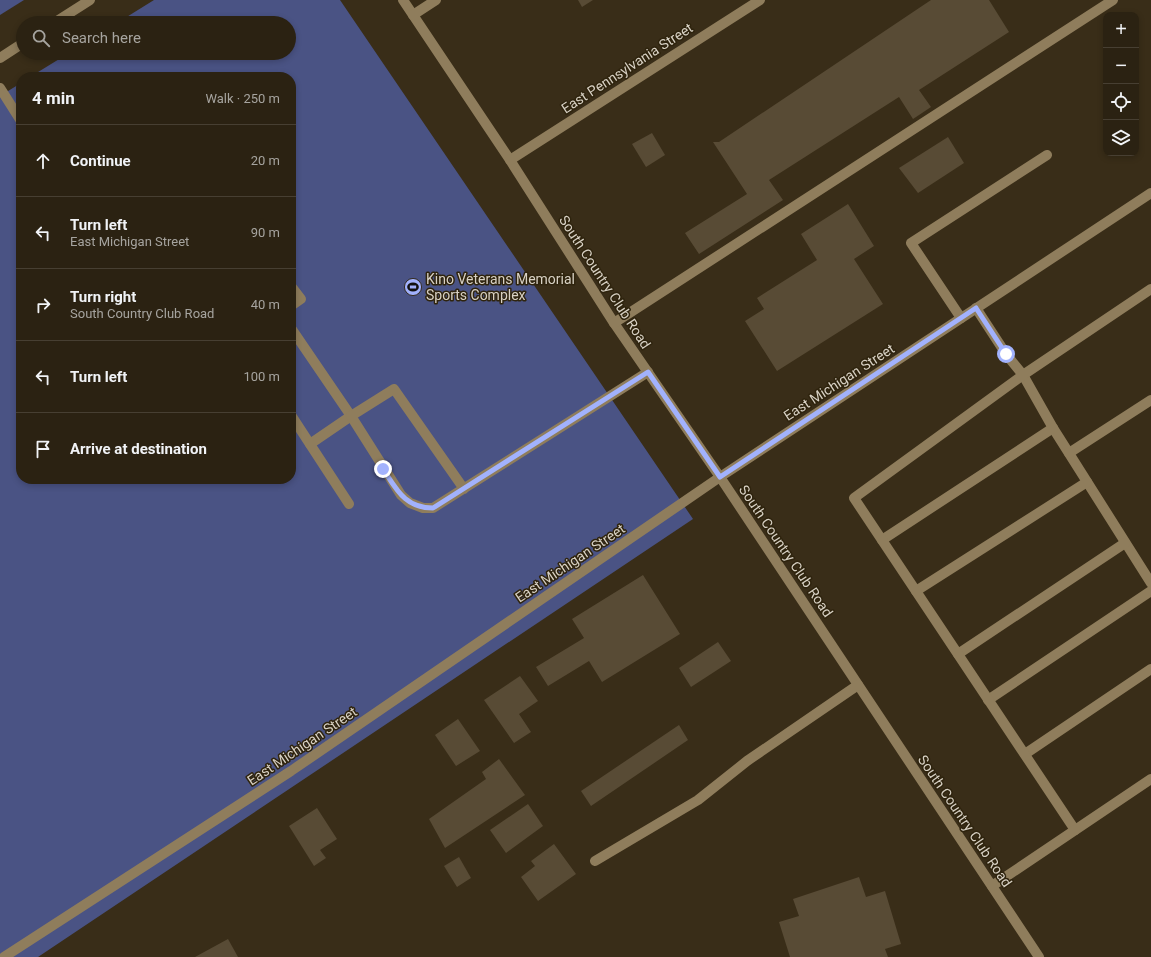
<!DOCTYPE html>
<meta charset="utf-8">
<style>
body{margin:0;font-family:Roboto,sans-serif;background:#372f20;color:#f1f3f6}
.controls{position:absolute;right:12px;top:12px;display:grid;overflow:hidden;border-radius:8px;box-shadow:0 2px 6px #0003}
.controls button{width:36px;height:36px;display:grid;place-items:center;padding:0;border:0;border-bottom:1px solid #473f32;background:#2b2212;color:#f1f3f6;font:20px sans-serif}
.stop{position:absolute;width:12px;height:12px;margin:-9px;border:3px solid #a2b2fd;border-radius:50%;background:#fff}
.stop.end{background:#a2b2fd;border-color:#fff;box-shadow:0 1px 4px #0008}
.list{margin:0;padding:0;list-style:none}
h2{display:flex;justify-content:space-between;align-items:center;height:52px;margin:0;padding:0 16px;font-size:17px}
h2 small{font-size:13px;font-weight:400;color:#a6a49f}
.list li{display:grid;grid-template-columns:26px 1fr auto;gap:12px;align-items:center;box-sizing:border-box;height:72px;padding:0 16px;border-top:1px solid #473f32}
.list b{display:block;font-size:15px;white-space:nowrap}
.list p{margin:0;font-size:13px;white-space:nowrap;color:#a6a49f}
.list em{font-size:13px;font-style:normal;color:#a6a49f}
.icon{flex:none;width:22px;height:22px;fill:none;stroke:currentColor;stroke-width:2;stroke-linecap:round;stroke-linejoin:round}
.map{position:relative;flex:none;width:1151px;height:957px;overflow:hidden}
.search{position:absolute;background:#2b2212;box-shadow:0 2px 6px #0003;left:16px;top:16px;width:280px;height:44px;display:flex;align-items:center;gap:10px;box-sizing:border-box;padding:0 14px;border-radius:22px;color:#a6a49f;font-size:15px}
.panel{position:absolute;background:#2b2212;box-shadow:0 2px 6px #0003;left:16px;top:72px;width:280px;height:412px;border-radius:16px}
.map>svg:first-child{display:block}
</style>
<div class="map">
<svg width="1151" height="957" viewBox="0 0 1151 957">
<rect width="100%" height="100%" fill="#392d18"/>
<g fill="#4a5384">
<path d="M0,0h24l-24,15z"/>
<path d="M154,0h186l353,519 -655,438h-38v-861l21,-13v396h270v-402h-261l39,-24h220v-30h-172z"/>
</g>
<g fill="#584b35">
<path d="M578,0h15l-11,7z"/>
<path d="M931,0h58l20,32 -90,58 12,17 -18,12 -14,-22 -130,83 14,20 -84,54 -14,-21 62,-39 -34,-52h6z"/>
<path d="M652,133l13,22 -19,12 -14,-23z"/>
<path d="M948,137l16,26 -46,30 -19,-25z"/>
<path d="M848,204l26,42 -20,13 29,45 -106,67 -32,-50 19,-12 -7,-11 60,-38 -16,-26z"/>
<path d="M643,575l37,59 -78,48 -13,-21 -41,25 -12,-19 48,-29 -12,-19z"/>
<path d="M718,642l13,19 -40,26 -12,-19z"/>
<path d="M520,676l18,25 -19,13 12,18 -17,11 -30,-43z"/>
<path d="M458,719l22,32 -24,15 -21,-31z"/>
<path d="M679,725l9,15 -97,66 -10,-15z"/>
<path d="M499,759l26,36 -80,53 -16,-29 57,-40 -4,-7z"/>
<path d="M528,804l15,22 -37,27 -16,-23z"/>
<path d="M317,808l20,31 -17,11 6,8 -12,8 -25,-40z"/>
<path d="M554,844l22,30 -38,27 -17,-24 14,-11 -4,-5z"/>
<path d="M459,857l12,21 -14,9 -13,-21z"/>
<path d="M859,877l7,20 19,-6 16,53 -16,5 3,8h-98l-11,-35 20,-6 -6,-17z"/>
<path d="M228,939l10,18h-43z"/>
</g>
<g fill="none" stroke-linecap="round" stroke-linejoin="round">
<g stroke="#8f7d5c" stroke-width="10">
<path d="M403,0l107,160 104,163 106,154 319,480"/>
<path d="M413,15l23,-15"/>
<path d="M54,23l36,-23"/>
<path d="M0,58l23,-15"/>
<path d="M0,88l21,33"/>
<path d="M510,160l250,-160"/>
<path d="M291,286l10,13 -10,7"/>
<path d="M976,308l30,46 17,21 30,53 98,155"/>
<path d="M961,318l-50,-75 136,-88"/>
<path d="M614,323l499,-323"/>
<path d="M291,328l60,88 -41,28"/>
<path d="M291,415l58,89"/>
<path d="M1069,453l82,-53"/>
<path d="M464,489l-70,-100 -43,27 50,79 9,8 13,5h10l215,-136"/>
<path d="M882,540l171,-112"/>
<path d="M916,591l171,-109"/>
<path d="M958,654l167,-111"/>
<path d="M988,700l163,-109"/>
<path d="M1025,754l126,-85"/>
<path d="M1075,830l-221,-332 169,-123 128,-86"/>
<path d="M595,861l103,-61 49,-39 111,-76"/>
<path d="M992,886l159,-107"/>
<path d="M4,957l287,-186 429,-294 431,-284"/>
</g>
</g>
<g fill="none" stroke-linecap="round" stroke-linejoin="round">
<path stroke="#a2b2fd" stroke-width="5" d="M383,469c14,21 22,39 50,39l215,-136 72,105 256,-169 30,46"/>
</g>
<defs>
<g id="stadium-disc" transform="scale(0.9)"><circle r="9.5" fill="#a2b2fd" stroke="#2f240e"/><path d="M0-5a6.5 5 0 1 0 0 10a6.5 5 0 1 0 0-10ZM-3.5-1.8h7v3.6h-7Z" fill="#111"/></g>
</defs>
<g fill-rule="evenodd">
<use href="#stadium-disc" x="413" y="287"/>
</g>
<g text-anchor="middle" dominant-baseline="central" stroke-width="3" stroke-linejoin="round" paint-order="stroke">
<g font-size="14" fill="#d8d1c4" stroke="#2f240e">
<text transform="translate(627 68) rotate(-33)">East Pennsylvania Street</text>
<text transform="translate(605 282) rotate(57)">South Country Club Road</text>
<text transform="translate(839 382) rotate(-33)">East Michigan Street</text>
<text transform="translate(786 551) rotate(56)">South Country Club Road</text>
<text transform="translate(570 563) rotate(-34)">East Michigan Street</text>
<text transform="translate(302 746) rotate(-34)">East Michigan Street</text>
<text transform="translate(965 821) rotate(56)">South Country Club Road</text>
</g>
<g font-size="14" fill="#d8d1c4" stroke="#2f240e" text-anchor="start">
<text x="426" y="279">Kino Veterans Memorial<tspan x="426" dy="16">Sports Complex</tspan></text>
</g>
</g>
</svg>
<div class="controls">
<button>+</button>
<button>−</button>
<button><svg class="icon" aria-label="locate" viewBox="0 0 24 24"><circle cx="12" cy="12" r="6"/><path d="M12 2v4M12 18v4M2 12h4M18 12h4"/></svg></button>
<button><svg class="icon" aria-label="layers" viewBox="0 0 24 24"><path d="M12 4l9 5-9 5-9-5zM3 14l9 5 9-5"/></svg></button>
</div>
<div class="stop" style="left:1006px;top:354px"></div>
<div class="stop end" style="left:383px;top:469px"></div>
<div class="search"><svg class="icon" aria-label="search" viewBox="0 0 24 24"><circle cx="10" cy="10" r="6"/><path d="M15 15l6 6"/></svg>Search here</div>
<section class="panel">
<h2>4 min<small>Walk · 250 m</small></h2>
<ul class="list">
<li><svg class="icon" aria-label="ahead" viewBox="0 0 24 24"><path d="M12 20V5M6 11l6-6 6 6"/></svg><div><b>Continue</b></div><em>20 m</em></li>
<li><svg class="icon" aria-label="left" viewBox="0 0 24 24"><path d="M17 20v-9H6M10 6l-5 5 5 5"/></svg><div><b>Turn left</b><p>East Michigan Street</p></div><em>90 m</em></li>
<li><svg class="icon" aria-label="right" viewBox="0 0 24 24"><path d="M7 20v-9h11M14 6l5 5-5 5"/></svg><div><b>Turn right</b><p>South Country Club Road</p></div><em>40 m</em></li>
<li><svg class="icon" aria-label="left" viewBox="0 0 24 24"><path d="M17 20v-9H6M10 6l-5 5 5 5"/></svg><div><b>Turn left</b></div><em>100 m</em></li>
<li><svg class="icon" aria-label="arrive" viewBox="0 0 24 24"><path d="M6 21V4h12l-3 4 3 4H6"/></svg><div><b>Arrive at destination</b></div></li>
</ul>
</section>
</div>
